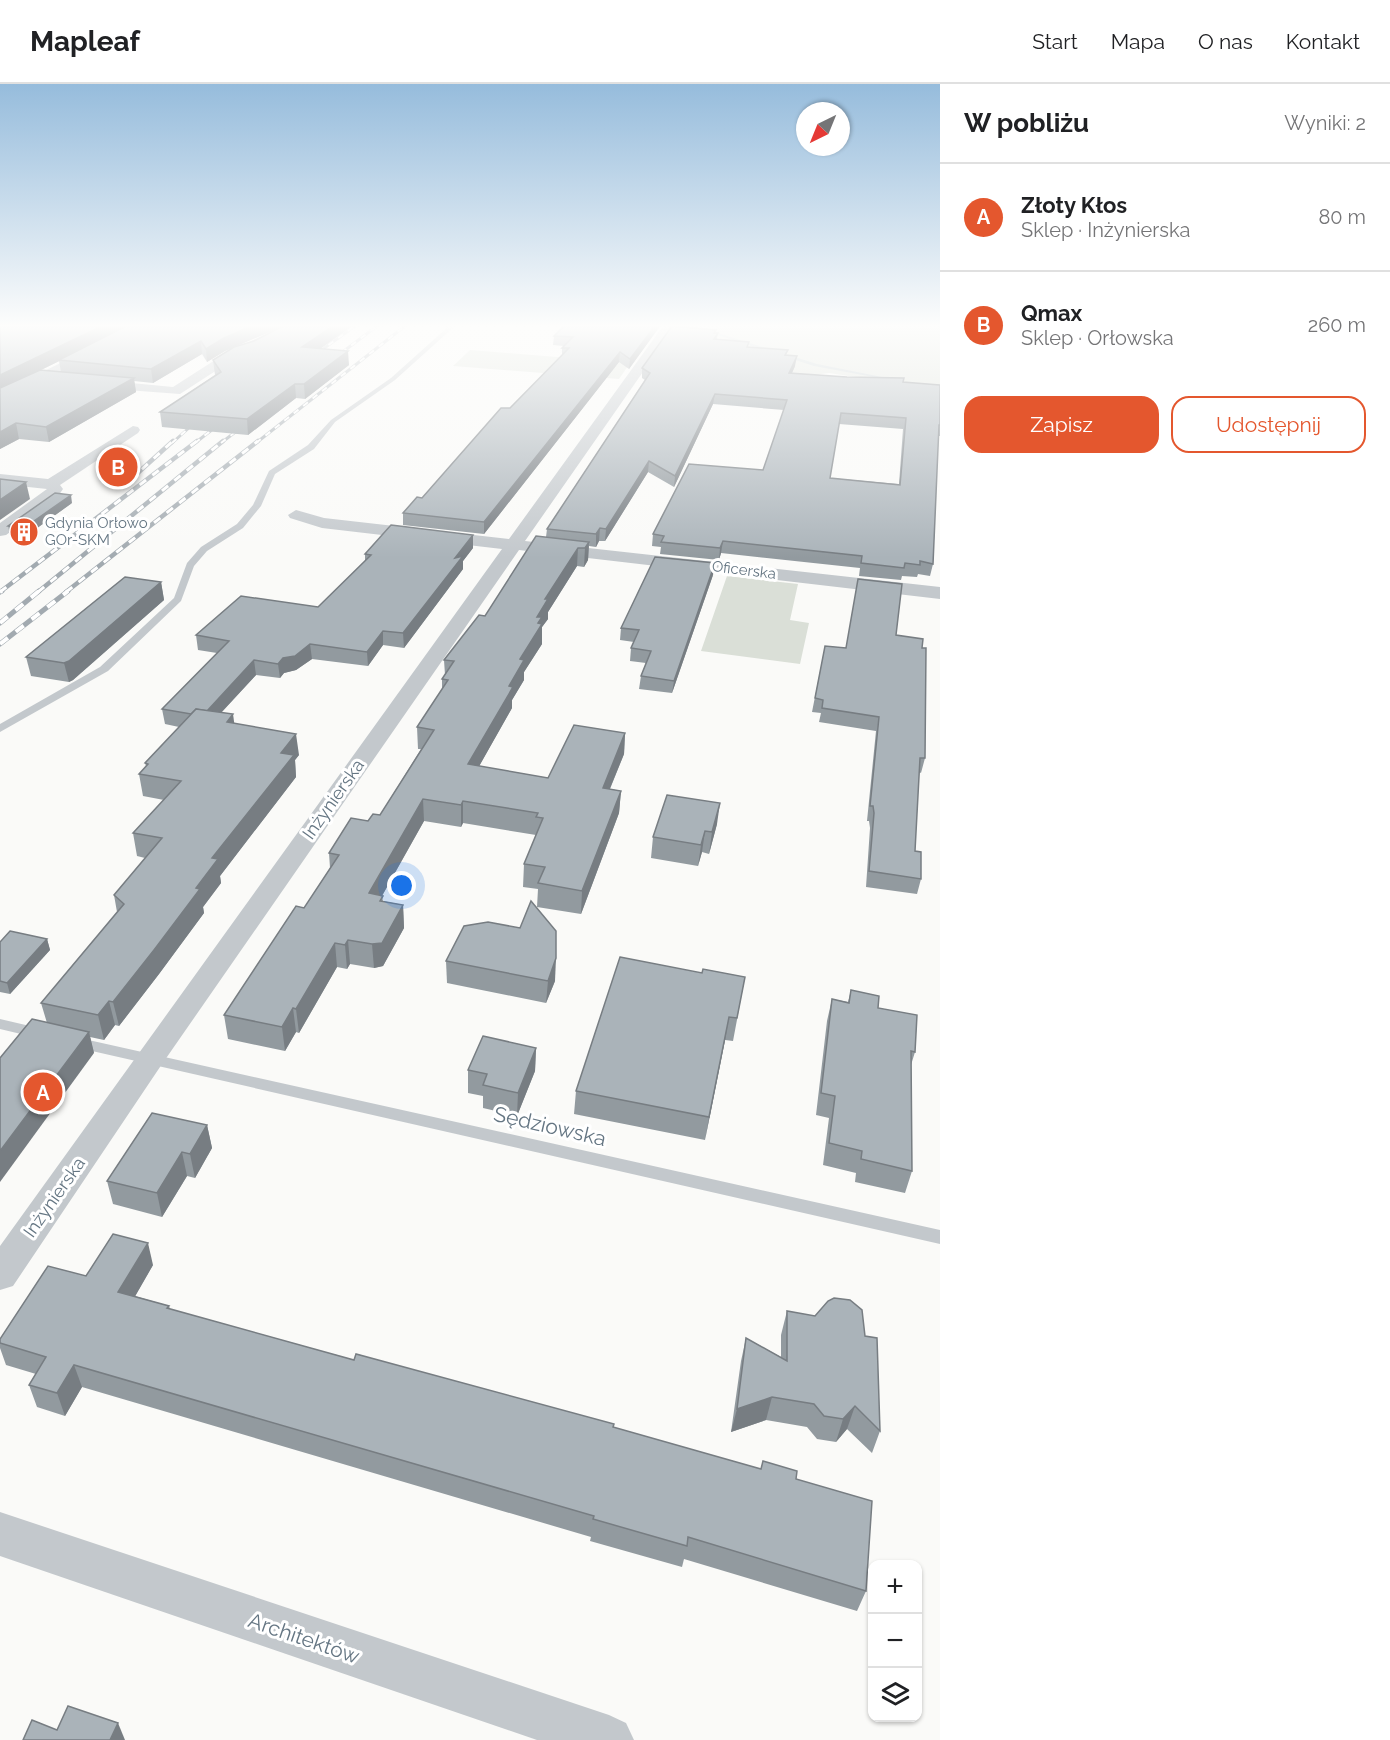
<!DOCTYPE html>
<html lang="pl">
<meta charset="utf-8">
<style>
body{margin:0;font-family:Raleway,sans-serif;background:#f2f2f2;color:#202124}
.controls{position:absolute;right:18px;bottom:18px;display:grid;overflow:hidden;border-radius:12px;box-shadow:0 2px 4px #0004}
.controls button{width:54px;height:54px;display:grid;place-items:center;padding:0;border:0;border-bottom:2px solid #e0e0e0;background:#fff;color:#202124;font:30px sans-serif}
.compass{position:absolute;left:796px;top:18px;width:54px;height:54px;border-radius:50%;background:#fff;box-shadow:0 2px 4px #0004;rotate:223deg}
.you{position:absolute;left:402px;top:802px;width:21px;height:21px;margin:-15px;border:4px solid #fff;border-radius:50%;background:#1a73e8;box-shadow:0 0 0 9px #1a73e833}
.badge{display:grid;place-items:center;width:39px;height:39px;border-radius:50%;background:#e4572e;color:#fff;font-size:20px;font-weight:700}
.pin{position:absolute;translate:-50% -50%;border:3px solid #fff;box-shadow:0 2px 6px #0006}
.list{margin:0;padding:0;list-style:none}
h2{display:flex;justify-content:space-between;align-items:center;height:78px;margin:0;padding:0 24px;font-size:26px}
h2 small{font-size:20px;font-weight:400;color:#757577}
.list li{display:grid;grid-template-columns:39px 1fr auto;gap:18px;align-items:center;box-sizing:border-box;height:108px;padding:0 24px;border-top:2px solid #e0e0e0}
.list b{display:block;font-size:22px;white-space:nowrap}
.list p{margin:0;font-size:20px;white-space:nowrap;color:#757577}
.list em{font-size:20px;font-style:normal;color:#757577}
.actions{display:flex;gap:12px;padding:18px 24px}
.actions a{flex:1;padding:14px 0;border:2px solid #e4572e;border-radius:18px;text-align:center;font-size:21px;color:#e4572e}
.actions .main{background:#e4572e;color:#fff}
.icon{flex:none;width:33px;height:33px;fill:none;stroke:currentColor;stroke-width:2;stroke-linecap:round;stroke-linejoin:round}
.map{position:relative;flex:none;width:940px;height:1656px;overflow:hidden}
header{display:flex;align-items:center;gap:36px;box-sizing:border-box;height:84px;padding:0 30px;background:#fff;border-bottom:2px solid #e0e0e0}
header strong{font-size:28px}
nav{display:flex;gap:33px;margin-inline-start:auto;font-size:21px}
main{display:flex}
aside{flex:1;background:#fff}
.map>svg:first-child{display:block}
</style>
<header>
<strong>Mapleaf</strong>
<nav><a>Start</a><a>Mapa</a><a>O nas</a><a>Kontakt</a></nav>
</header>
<main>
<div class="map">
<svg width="940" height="1656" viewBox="0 0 940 1656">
<rect width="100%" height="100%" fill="#fafaf8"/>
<g fill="#dadfd7">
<path d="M681,242h259v64l-111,-17 -31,4 -137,-27 122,8z"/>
<path d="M470,266l160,13 -11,16 -166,-13z"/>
<path d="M727,492l71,8 -8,36 19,3 -9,41 -99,-13z"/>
</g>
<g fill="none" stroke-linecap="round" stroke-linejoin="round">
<path fill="#bbc7cb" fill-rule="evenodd" d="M702,244l115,36 80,16 -2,1 -81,-15 -112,-36z"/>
<g fill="#c3c8cc" fill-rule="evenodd">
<path d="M449,242h6l-60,54 -60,42 -21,27 -39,25 -14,32 -18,22 -36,23 -13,15 -13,35 -73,70 -108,61v-8l100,-57 74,-69 13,-35 14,-16 36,-23 16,-19 16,-34 39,-26 23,-25 60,-42z"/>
<path d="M0,935l47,11 3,4 -3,4 -5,1 -42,-10z"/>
<path d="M75,953l865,193v14l-870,-198 -3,-4 3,-4z"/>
</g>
<g fill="#c3c8cc" fill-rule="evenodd">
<path d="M135,242h14l-149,76v-9z"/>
<path d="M289,242h15l-50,26 -20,7 -54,35 -80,-6 -6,-4 6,-4 73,7 53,-34z"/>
<path d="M663,242h12l-150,215 415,46v12l-421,-49 -359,517 -147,219 -13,4v-44l502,-697 -180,-21 -32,-10 -2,-3 8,-5 28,8 185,21z"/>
<path d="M133,342l5,1 2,3 -2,3 -78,52 3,4 -7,10 -50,36 -6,1v-13l47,-34 -47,-5v-10l48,5z"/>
<path d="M0,1428l609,203 17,8 8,17h-97l-537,-184z"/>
</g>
<g stroke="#a2aab0" stroke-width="3">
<g id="rail-far2">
<path d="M309,275l46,-33"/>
<path d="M332,276l45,-34"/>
<path d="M172,359l28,-25"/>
<path d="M195,359l27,-21"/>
<path d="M221,359l26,-20"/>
<path d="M256,359l149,-117"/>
</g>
</g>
<g stroke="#a2aab0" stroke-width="4.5">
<g id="rail-far1">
<path d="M130,396l43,-39"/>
<path d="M0,508l197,-151"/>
<path d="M38,508l185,-151"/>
<path d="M66,508l192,-151"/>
</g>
</g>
<g stroke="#a2aab0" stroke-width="5">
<g id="rail">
<path d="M0,508l2,-1"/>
<path d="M0,539l39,-32"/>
<path d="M0,560l68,-53"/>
</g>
</g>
<use href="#rail-far2" stroke="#fff" stroke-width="2" stroke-dasharray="6" stroke-linecap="butt"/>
<use href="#rail-far1" stroke="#fff" stroke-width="3" stroke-dasharray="8" stroke-linecap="butt"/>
<use href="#rail" stroke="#fff" stroke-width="4" stroke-dasharray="10" stroke-linecap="butt"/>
</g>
<g fill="#929a9f" fill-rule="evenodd">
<path d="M0,242h352l-32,23 29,16 -44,34 -9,-1 -48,37 -86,-8 -2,-15 55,-37 -2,-15 65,-32 -53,23 -18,11 -5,-8 -49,29 -19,-2 2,11 -87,50 -30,-3 -19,10zM59,277l2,11 -20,-2z"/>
<path d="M563,242h97l-31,43 -10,-7 -135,172 -81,-9v-12l19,-15 140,-143v-7l2,-2 -11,-1 1,-9z"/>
<path d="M672,242h15h-1l32,7 -1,6 70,17 8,10 -3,7 148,12v51h-2l-5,128 -3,12 -12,-2 -1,3 -15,-1 -1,4 -42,-4 1,-8 -139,-15 -2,7 -59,-6 1,-7 -9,-1 1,-12 110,-64 21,-60 -71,-6 -39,83 -26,-15 -43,69h-6l-3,6 -7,-1 -1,14 -4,7 -7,-1 -29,46v7l-6,8v17l-18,28v8l-12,20v8l-33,58 69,12 77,-45 -1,21 -14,35 11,2 -2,22 -38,101 -44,-7 1,-18 -15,-2 1,-23 12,-29 -73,-12 -2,4 -37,-6 -42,75 1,5 20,4 1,23 -21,38 -9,2 -24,-4 -3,5 -10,-2 -38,66 -3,-1 -11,19 -57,-12 -4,-24 80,-107 26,-40 -1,-15 39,-32 12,-6 41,-66h-3l-1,-22 25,-38v-10l3,-4 -1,-15 41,-44 61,-79 1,-8 98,-149 -3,-2v-10zM839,340l64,5 -4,55 -69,-6z"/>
<path d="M72,419l-46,33 -16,-1 -2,-9z"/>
<path d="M473,451v13l-10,13v8l-59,79 -21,-3 -15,21 -56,-7 -16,11 -12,3 -4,5 -24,-3 -35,38 13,10 65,32 -4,5 1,17 -76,99 1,7 -18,24 1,6 -45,61 -40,52 -4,-1 -11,15 -14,-3 4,16 -47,-30 -6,-20 76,-91 -3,-17 31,-37 -8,-2 -4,-23 31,-33 -21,-4 -4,-22 7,-8 -1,-3 34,-36 -14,-3 -3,-15 55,-56 -19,-3 -2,-15 122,-28 47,-46v-7z"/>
<path d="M713,491l-41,118 -33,-4 2,-13 5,-13 -16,-2 1,-13 3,-6 -14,-2 1,-12z"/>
<path d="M161,498l3,18 -91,80 -4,2 -38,-6 -5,-19z"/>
<path d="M896,551l26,13 3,110 -4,15 -2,-1 -4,79 6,28 -4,15 -51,-7 4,-59 -1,-7h-2l9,-90 -57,-9 2,-9 -9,-1 13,-66 21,2z"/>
<path d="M717,740l-8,30 -7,-2 -4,14 -47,-8 2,-21z"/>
<path d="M47,855l3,11 -40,44 -10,-2v-50z"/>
<path d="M446,877l109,20 -9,22 -99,-20z"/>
<path d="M702,889l43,4 -12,64 -8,-1 -20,100 -131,-26 2,-23z"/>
<path d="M851,906l27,18 37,44 -4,13 1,106 -7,22 -50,-11 1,-9 -33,-8 6,-47 -13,-3 11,-94 5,-22 16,3z"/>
<path d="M536,964l-1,23 -18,45 -34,-8v-12l-15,-3v-23z"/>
<path d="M207,1041l5,23 -17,30 -8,-2 -25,41 -49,-13 -6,-23z"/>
<path d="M153,1181l-18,31 34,10 1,3 184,51 259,67 183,52 70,112 -9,20 -173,-52 -2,8 -92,-26 1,-4 -509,-150 -17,29 -28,-9 -8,-22 7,-11 -30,-9 -6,-17v-9l86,-63z"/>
<path d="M787,1227l93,120 -8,22 -25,-24 -11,13 -19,-3 -10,-12 -41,-7 -35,12 10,-71 5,-23 35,19v-22z"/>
</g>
<g fill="#777d82">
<path d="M102,242h29l-131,64v-15z"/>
<path d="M252,242h32l-59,25 -18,11 -1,-13 18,-11z"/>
<path d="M333,242h19l-49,35 -1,-14z"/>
<path d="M655,242h5l-31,43 1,-10z"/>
<path d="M201,257l1,13 -49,29 -2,-14z"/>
<path d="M348,267l1,14 -44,34 -1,-15z"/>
<path d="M620,268l-1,10 -135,172v-12z"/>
<path d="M797,272l-2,10 -7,16 1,-9z"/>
<path d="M134,294l2,14 -87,50 -3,-15z"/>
<path d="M295,300l1,14 -48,37 -1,-16z"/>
<path d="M715,310l-2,10 -39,83 1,-11z"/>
<path d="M16,339l3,16 -19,10v-17z"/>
<path d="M649,377l-1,11 -43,69 1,-12z"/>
<path d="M26,398l4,17 -30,21v-20z"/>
<path d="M71,411l1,8 -46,33 -2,-8z"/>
<path d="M600,444l-1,13 -3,6v-13z"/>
<path d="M473,451v13l-10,13v8l-59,79 -1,-15 52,-75z"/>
<path d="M723,457l-2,12 -2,7 1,-12z"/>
<path d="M589,458l-1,18 -4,7 1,-19z"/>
<path d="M578,464l-1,18 -29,46v7l-6,8v17l-18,28v8l-12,20v8l-44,78v-22l41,-78 36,-87z"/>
<path d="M715,479l-2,12 -41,118 2,-12z"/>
<path d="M161,498l3,18 -91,80 -4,2 -5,-19z"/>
<path d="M383,547v14l-15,21 -1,-14z"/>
<path d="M310,560l2,15 -16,11 -12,3 -4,5 -2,-14 5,-6z"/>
<path d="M254,576l2,15 -52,56 -2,-15z"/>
<path d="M233,630l3,22 -9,-14z"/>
<path d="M625,649l-1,21 -23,56 2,-22z"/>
<path d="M296,650l3,21 -4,5 1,17 -76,99 1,7 -18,24 1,6 -45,61 -40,52 -6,-24 83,-114 16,-30 69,-105z"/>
<path d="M621,707l-2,22 -38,101 1,-23z"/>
<path d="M423,715l1,22 -54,96 -1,-24z"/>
<path d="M463,717v22l-2,4v-22z"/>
<path d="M720,719l-3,21 -8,30 3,-22z"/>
<path d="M705,747l-3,21 -4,14 3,-21z"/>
<path d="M403,821l1,23 -21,38 -9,2 -2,-24z"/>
<path d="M47,855l3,11 -40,44 -3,-11z"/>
<path d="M348,856l2,24 -3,5 -2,-24z"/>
<path d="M335,859l2,24 -38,66 -3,-24z"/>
<path d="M556,874l-1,23 -9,22 2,-22z"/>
<path d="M109,917l6,24 -11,15 -6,-25z"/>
<path d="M293,924l3,24 -11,19 -3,-24z"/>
<path d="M729,933l-4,23 -20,100 4,-23z"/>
<path d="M89,948l5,21 -94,129v-31z"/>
<path d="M536,964l-1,23 -18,45 1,-23z"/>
<path d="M207,1041l5,23 -17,30 -5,-24z"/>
<path d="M182,1068l5,24 -25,41 -5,-24z"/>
<path d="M148,1159l5,22 -28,49 -7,-22z"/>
<path d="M74,1281l8,22 -17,29 -8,-23z"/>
<path d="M772,1313l-6,23 -35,12 6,-23z"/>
<path d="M855,1322l-8,23 -11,13 7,-23z"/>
<path d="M118,1639l7,17h-15z"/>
</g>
<g fill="#aab3b9" stroke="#777d82" stroke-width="1.5" fill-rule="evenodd">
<path d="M0,242h102l-102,49z"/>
<path d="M126,242h126l-28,12 -18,11 -5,-8 -50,28 -92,-9z"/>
<path d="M283,242h50l-31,21 46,4 -44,33h-9l-48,35 -87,-7 61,-40 -8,-12 21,-13 20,-6z"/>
<path d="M564,242h91l-25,33 -10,-7 -136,170 -81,-9 14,-16 5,1 79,-90h9l59,-60h-7l11,-11 -19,-1z"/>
<path d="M672,242l44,4 -2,3h4l-4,6 35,3 -2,5 41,3 -3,5 12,1 -8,17 58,4 57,1 -1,4 37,3v40h-1l-6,139 -13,-3v4l-15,-2 -1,5 -43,-5 1,-7 -139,-15 -3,7 -59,-6 3,-6 -11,-2 36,-70 74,6 24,-70 -72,-6 -40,82 -26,-15 -43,68 -6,-1 -4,6 -49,-5 103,-156 -8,-5zM841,329l65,5 -6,67 -70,-7z"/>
<path d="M40,286l94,8 -88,49 -30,-4 -16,9v-44z"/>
<path d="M0,395l26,3 -26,18z"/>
<path d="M55,409l16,2 -47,33 -16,-2z"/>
<path d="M391,441l82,10 -18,23 8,-2 -60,77 -20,-2 -16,21 -57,-8 -15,12 -12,2 -5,6 -24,-4 -47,51 -11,-2 -5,5 -29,-5 67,-68 -33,-6 45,-39 77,11 53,-52 -6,-1z"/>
<path d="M536,452l53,6 -4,6h-7l-33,51h3l-11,18h5l-4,6 4,1 -22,35 4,1 -15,26 4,1 -45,77 80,14 26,-53 51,8 -22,55 18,3 -39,100 -44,-8 7,-16 -21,-3 19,-46 -7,-1 2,-4 -75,-12 -2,4 -38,-6 -54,94 14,3 -3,5 23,4 -21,38 -10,1 -24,-4 -3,5 -10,-2 -39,66 -3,-1 -11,19 -58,-12 72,-109 8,2 35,-53 -10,-2 22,-35 17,3 5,-7 7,1 54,-85 -17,-3 31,-47 -6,-1 12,-18 -10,-1 35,-45 6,1z"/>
<path d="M655,473l60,6 -41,118 -33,-5 10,-25 -20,-3 8,-18 -18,-2z"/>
<path d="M125,493l36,5 -92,79 -5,2 -38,-6z"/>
<path d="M858,495l44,5 -6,51 27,4 -1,9h4l-1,110h-5l-5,93 6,1v27l-52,-8 5,-58 -1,-7h-3l9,-89 -57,-9 1,-8 -8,-2 10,-52 21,2z"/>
<path d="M196,625l37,5 -6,8 69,12 -15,19 13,2 -82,103 6,1 -22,29 4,1 -46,61 -41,52 -4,-1 -11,14 -57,-12 83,-99 -10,-9 48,-57 -29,-5 48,-52 -42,-7 9,-10 -3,-1z"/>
<path d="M667,711l53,8 -8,29 -7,-1 -4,14 -48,-8z"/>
<path d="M531,817l25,30v27l-8,23 -102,-20 18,-35 24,-4 32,6z"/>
<path d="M10,847l37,8 -40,44 -7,-2v-39z"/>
<path d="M620,873l82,16 1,-4 42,8 -8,41 -8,-1 -20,100 -133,-26z"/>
<path d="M851,906l28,6 -1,12 39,7 -2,37 -4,-1 1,120 -51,-12 1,-8 -33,-8 6,-47 -14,-3 11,-94 17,4z"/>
<path d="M32,935l57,13 -89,119v-93z"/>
<path d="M483,952l53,12 -18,45 -35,-8 4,-11 -19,-4z"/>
<path d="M152,1029l55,12 -17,29 -8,-2 -25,41 -50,-12z"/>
<path d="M113,1150l35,9 -30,49 51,14 -2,2 187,52 2,-6 258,70 -1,3 148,42 2,-8 34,10 -1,8 76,22 -6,90 -178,-54 -1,9 -94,-27 1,-3 -520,-151 -17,28 -28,-8 17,-28 -46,-14v-4l48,-73 38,10z"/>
<path d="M834,1214l16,2 12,10 3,26 12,2 3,93 -25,-25 -12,13 -19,-3 -10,-12 -42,-7 -35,12 9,-71 41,23v-50l28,5 13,-15z"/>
<path d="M68,1622l50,17 -8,17h-87l9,-20 25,10z"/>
</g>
<linearGradient id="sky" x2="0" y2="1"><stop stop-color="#96bcdc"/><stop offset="0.51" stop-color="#fdfdfc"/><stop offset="1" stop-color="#fdfdfc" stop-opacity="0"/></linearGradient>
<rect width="940" height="474" fill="url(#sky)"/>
<defs>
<g id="building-disc" transform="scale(1.5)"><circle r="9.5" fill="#e4572e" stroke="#fff"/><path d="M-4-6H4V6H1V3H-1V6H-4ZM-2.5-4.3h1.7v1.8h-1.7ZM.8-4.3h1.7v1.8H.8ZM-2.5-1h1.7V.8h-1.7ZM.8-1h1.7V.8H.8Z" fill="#fff"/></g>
</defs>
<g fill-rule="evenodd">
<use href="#building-disc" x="24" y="448"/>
</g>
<g text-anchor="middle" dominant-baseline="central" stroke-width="6" stroke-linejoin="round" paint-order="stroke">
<g font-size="15" fill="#657683" stroke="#fff" text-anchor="start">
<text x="45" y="439">Gdynia Orłowo<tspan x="45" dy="17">GOr-SKM</tspan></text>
</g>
<g font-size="15" fill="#657683" stroke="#fff">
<text transform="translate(744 486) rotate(7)">Oficerska</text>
</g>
<g font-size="18" fill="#657683" stroke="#fff">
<text transform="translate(333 715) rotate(-55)">Inżynierska</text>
<text transform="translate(54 1113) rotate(-55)">Inżynierska</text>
</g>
<g font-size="21" fill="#657683" stroke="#fff">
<text transform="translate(550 1042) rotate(13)">Sędziowska</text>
<text transform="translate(304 1554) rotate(19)">Architektów</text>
</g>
</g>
</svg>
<div class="controls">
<button>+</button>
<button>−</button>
<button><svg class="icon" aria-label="layers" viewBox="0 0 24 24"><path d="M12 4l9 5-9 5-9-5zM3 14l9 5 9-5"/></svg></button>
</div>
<svg class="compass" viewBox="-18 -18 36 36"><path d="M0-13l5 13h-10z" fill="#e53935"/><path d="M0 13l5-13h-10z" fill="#757577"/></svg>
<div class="you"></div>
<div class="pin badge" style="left:43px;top:1008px">A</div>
<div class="pin badge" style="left:118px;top:383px">B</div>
</div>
<aside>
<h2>W pobliżu<small>Wyniki: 2</small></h2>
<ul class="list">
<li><span class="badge">A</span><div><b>Złoty Kłos</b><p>Sklep · Inżynierska</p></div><em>80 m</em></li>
<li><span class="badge">B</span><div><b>Qmax</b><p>Sklep · Orłowska</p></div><em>260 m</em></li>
</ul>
<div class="actions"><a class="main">Zapisz</a><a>Udostępnij</a></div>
</aside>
</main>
